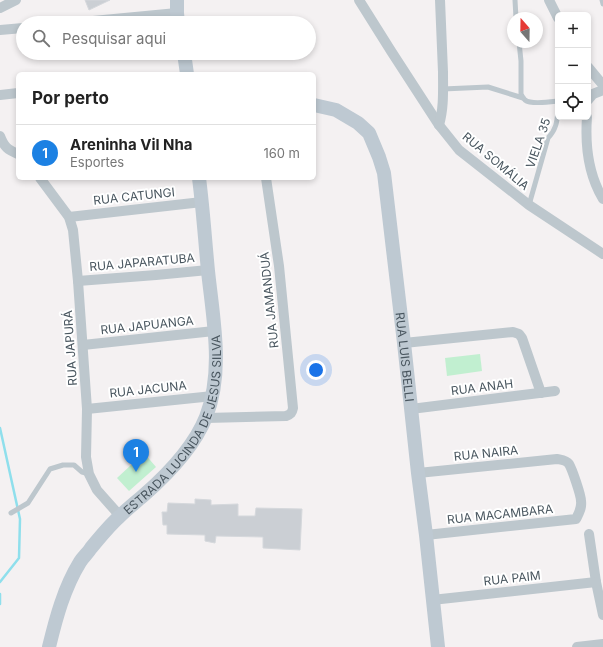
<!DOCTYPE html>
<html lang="pt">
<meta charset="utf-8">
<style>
body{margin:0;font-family:Inter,sans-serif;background:#f6f6f6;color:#222}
.controls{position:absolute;right:12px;top:12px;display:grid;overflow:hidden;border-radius:6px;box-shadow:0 2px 6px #0003}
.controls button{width:36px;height:36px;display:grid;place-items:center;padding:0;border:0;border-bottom:1px solid #e0e0e0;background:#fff;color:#222;font:20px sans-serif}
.compass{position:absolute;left:507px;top:12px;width:36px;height:36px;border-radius:50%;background:#fff;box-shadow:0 2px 6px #0003;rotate:340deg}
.you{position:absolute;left:316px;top:370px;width:14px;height:14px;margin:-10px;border:3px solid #fff;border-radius:50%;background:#1a73e8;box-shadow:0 0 0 6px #1a73e833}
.badge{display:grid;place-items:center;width:26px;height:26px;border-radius:50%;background:#1c81e3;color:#fff;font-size:13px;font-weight:700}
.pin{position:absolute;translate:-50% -33px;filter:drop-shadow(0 1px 2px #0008)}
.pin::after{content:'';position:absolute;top:21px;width:14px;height:12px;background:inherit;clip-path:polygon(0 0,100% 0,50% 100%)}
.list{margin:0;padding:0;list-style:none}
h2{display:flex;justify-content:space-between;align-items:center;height:52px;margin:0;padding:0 16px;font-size:17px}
h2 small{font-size:13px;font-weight:400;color:#767676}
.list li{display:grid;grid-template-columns:26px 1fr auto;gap:12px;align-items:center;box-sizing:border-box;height:56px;padding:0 16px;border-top:1px solid #e0e0e0}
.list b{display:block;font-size:15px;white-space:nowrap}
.list p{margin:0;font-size:13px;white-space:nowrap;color:#767676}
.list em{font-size:13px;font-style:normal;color:#767676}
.icon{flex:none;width:22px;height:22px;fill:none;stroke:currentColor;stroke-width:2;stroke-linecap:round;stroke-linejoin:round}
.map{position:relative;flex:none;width:603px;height:647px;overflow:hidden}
.search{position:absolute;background:#fff;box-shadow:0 2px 6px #0003;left:16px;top:16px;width:300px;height:44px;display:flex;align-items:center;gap:10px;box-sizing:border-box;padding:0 14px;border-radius:22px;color:#767676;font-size:15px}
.panel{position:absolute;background:#fff;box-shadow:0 2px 6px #0003;left:16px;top:72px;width:300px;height:108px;border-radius:6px}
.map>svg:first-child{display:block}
</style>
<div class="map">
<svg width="603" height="647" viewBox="0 0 603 647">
<rect width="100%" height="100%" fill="#f4f1f2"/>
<g fill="#c1efd0">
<path d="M480,354l2,17 -35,5 -2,-18z"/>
<path d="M144,453l12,14 -27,24 -12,-13z"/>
</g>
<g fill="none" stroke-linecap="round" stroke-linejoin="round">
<g stroke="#8fdfec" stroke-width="2.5">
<path d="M0,428l20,91 -1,39 -19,24"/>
<path d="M0,594v10"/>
</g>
</g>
<g fill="#cbcfd4" stroke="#d5d8dc">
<path d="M85,0h25l-21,10z"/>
<path d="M195,499l16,1v5l27,-1v12h17l1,-8 46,1 -2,41 -37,-2v-11l-47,-1 -1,7 -10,-2v-6l-38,-1v-9h-4l-1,-13h5l1,-9 27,1z"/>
</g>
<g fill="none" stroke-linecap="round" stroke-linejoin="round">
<g stroke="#bdc7cd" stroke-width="5">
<path d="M515,0l1,18"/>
<path d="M602,0l1,4"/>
<path d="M519,42l2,19v33c1,2 2,4 4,6 6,5 25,2 33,1"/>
<path d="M443,89l45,-2 35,11"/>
<path d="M529,205l19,-67c8,-8 9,-16 10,-27"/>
<path d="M11,513l17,-10 22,-34 13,-4h11l8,7 7,2"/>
</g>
<g stroke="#bdc7cd" stroke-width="10">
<path d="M359,0l32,51 48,74 20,25 70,55 74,49"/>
<path d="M549,0l9,18"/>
<path d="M0,8l16,-8"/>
<path d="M72,23l105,-10"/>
<path d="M0,30l23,-2"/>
<path d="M588,67l15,18"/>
<path d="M0,95l18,-2"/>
<path d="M588,100l5,-6 10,-4"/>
<path d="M587,117c-2,28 1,57 16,82"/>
<path d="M439,125c5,-17 4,-35 4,-53 -1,-24 -2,-48 -3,-72"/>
<path d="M0,136c4,11 8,14 18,18"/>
<path d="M40,178l29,39 4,13 5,51 9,128 -1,48 3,17 8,16 23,26"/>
<path d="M69,217l133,-15"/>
<path d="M78,281l78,-6 52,-5"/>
<path d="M404,343l109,-11 6,2 3,4 19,55"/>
<path d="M83,345l131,-14"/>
<path d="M87,409l126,-13"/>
<path d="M411,409l144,-18"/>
<path d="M206,418l80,-2c5,-2 6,-3 7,-8l-14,-142 -13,-88"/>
<path d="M418,473l139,-14c5,1 9,1 12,5 3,5 12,31 12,37 1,7 -2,12 -5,18l-150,16"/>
<path d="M589,534l7,48 7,33"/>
<path d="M432,600l164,-18"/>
<path d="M577,647l26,-3"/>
</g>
<g stroke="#bec9d2" stroke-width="14">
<path d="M177,0v13l1,10"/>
<path d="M184,53l3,21"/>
<path id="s1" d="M314,105l22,5 22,13 11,10 10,24 5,16 20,170 14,130 8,62 12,112"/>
<path id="s2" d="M49,647c7,-29 15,-59 31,-85 3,-5 8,-9 11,-14 9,-11 18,-22 28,-31 8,-8 17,-15 25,-22 24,-21 50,-48 62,-78 18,-46 7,-98 2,-146 -3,-31 -5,-62 -9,-93"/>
</g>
</g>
<g text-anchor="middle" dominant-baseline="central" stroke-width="4" stroke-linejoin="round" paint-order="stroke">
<g font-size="12" fill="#49565f" stroke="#fff">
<text transform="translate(538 143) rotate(-71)">VIELA 35</text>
<text transform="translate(496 161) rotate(40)">RUA SOMÁLIA</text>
<text transform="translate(134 196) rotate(-6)">RUA CATUNGI</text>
<text transform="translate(142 262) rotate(-5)">RUA JAPARATUBA</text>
<text transform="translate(269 300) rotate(-96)">RUA JAMANDUÁ</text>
<text transform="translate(147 325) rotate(-6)">RUA JAPUANGA</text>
<text transform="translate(70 348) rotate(-94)">RUA JAPURÁ</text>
<text stroke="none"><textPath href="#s1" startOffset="291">RUA LUIS BELLI</textPath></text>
<text transform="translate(482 387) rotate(-7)">RUA ANAH</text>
<text transform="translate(148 389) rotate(-6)">RUA JACUNA</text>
<text stroke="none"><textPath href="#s2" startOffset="263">ESTRADA LUCINDA DE JESUS SILVA</textPath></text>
<text transform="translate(486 453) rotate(-6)">RUA NAIRA</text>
<text transform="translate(500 514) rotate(-6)">RUA MACAMBARA</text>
<text transform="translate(512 578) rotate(-6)">RUA PAIM</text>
</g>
</g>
</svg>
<div class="controls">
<button>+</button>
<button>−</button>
<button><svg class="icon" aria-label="locate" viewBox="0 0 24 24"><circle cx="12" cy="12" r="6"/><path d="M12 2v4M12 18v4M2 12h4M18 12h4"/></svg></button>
</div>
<svg class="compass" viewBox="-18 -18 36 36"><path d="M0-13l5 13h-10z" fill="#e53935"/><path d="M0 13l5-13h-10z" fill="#767676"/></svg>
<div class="you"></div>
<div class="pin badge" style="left:136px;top:472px">1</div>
<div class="search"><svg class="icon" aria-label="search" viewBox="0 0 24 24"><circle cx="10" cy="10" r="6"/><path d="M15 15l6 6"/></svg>Pesquisar aqui</div>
<section class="panel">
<h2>Por perto<small></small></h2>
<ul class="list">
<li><span class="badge">1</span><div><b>Areninha Vil Nha</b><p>Esportes</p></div><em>160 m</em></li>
</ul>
</section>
</div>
